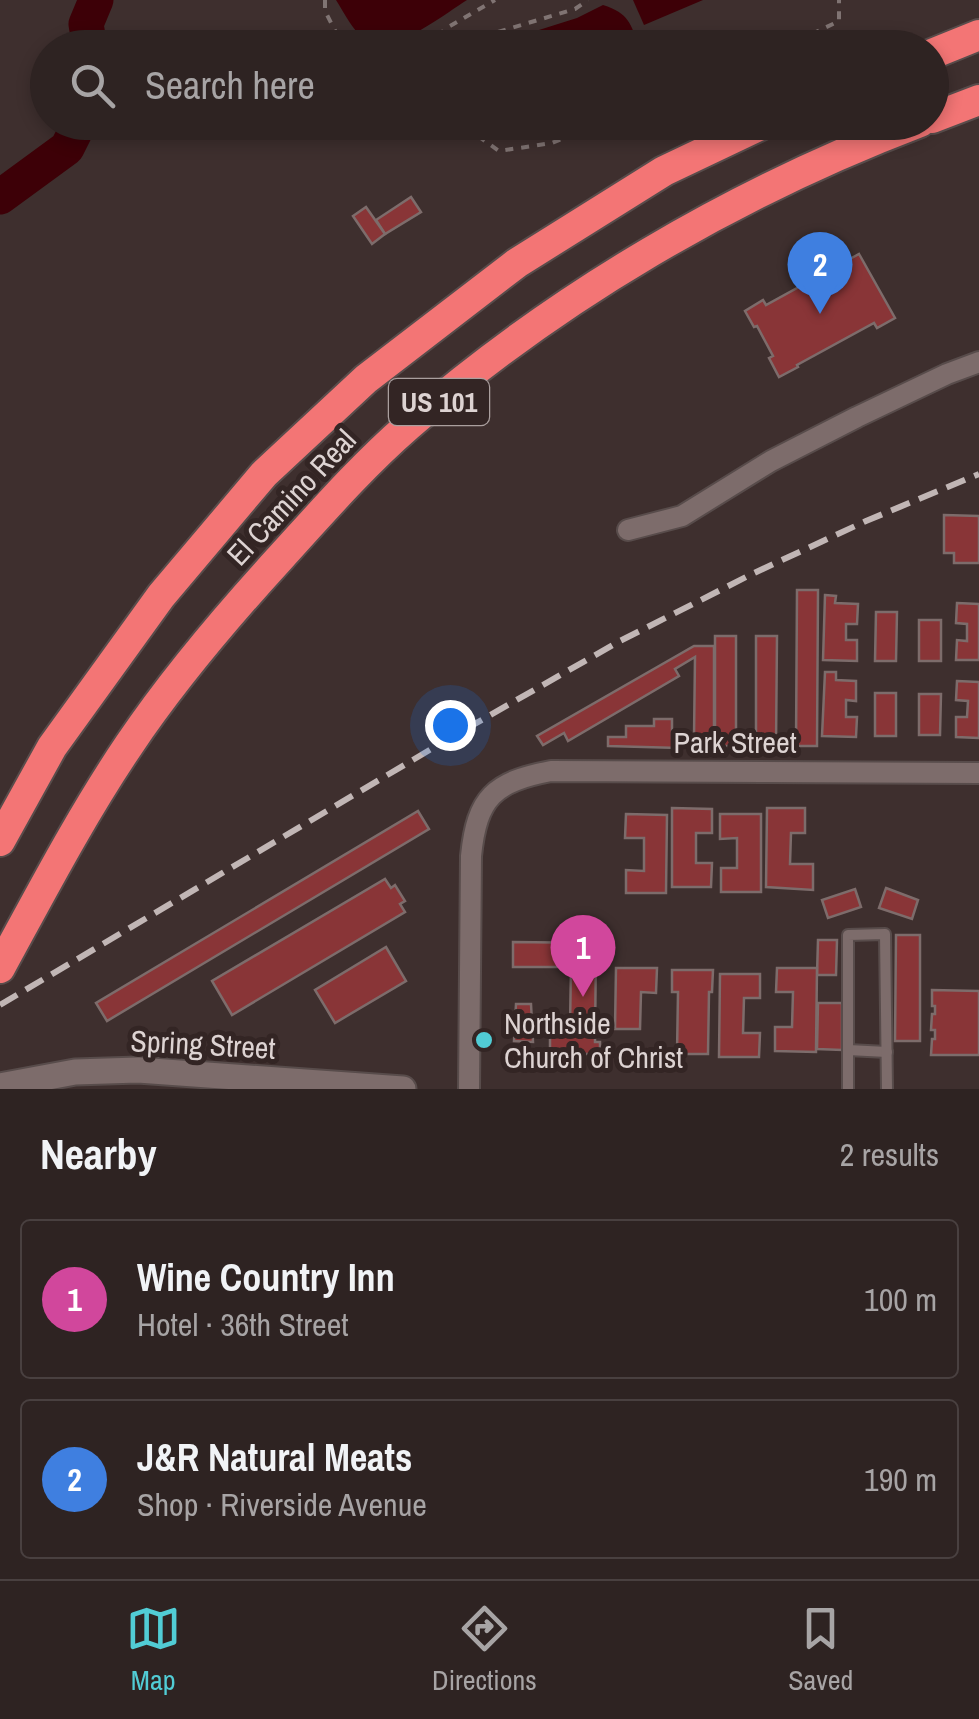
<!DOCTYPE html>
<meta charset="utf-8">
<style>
body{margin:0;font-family:"Archivo Narrow",sans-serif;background:#3a2f2f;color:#f1f3f6}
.you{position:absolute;left:450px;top:725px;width:35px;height:35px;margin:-25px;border:8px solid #fff;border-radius:50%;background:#1a73e8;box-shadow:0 0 0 15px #1a73e833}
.badge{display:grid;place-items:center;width:65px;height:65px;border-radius:50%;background:#51ccd5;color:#fff;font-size:32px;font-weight:700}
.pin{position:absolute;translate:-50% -82px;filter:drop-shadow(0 2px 5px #0008)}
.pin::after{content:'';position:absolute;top:52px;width:35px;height:30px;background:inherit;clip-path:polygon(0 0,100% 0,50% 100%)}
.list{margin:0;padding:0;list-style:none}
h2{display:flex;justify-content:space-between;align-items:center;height:130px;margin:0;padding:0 40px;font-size:42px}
h2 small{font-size:32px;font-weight:400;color:#a7a4a5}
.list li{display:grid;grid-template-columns:65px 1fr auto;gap:30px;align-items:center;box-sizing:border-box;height:160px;margin:0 20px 20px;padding:0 20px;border:2px solid #494040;border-radius:10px}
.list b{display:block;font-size:38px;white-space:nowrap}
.list p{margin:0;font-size:32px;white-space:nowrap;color:#a7a4a5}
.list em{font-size:32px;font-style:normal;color:#a7a4a5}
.icon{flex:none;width:55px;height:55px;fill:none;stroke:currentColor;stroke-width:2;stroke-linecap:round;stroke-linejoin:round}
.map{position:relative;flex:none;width:979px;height:1089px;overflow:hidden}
.search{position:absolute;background:#2e2322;box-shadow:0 5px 15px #0003;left:30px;right:30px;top:30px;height:110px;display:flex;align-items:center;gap:25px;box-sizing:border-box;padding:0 35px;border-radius:55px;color:#a7a4a5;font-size:38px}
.sheet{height:490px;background:#2e2322}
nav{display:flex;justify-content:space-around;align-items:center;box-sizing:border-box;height:140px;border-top:2px solid #494040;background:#2e2322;font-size:28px;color:#a7a4a5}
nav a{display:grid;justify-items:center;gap:5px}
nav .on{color:#51ccd5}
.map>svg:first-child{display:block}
</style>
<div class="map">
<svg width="979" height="1089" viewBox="0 0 979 1089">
<rect width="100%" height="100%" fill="#3e2f2e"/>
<g fill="#3d0007">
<path d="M336,0h131c-26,16 -80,62 -108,34 -9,-9 -16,-23 -23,-34z"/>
<path d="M633,0h70l-59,25z"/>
<path d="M603,5c26,8 28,19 36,42h-154l92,-29z"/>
</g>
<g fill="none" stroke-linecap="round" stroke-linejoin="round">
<g stroke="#3d0007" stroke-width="35">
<path d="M90,48l-4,-24 10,-24"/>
<path d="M0,197l67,-49 13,-26"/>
</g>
</g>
<g fill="#893537" stroke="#7d6c6b" stroke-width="2.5">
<path d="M411,197l10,15 -36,22 -9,-14z"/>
<path d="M366,207l19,27 -13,10 -19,-28z"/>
<path d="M859,254l36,64 -18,10 -3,-5 -77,42 1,2 -19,10 -10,-19 4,-2 -16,-30 -3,1 -9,-16 18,-11 3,5z"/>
<path d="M944,515l35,1v47h-25v-10h-10z"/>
<path d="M797,590h21l-1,156h-21z"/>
<path d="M825,595l11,1 -1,7 23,1 -1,20h-11v16h11v21l-34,-1z"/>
<path d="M957,603l22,1v56h-23l1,-20 10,1v-17l-11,-1z"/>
<path d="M876,612h21l-1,49h-21z"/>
<rect x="919" y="620" width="22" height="41"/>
<rect x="715" y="636" width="21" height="110"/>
<path d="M756,636h21l-1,110h-20z"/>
<path d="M694,646h20v101h-27v-10h7l1,-80 -20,12 4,7 -111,65 -4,-8 -21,12 -6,-9z"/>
<path d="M825,672h11v8l20,1v20l-10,-1v17h11l-1,20 -34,-1z"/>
<path d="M957,681l22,1v56l-23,-1v-20h11l1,-16 -12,-1z"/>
<rect x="875" y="693" width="21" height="43"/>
<path d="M919,694h22l-1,41h-21z"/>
<path d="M654,719h18v19h8l-1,10 -71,-2v-9h18v-11h28z"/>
<path d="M672,808l40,1v24h-16v30h16l-1,24h-39z"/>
<path d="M767,808h38v25h-14l-1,31h23v26l-47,-3z"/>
<path d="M418,811l11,18 -322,192 -11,-18z"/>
<path d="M626,814l41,1 -1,78h-40v-23l18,1v-33h-19z"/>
<path d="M720,814h41v78h-40v-24h16v-30l-17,1z"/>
<path d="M385,879l6,9 4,-3 10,16 -5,3 5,8 -173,103 -20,-34z"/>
<path d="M886,888l32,12 -6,19 -33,-11z"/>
<path d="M855,889l6,18 -33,11 -6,-18z"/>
<path d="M896,935h24v106h-25z"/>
<path d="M818,940h19l-1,35h-19z"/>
<path d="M513,942l83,1 -1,99h5v12h-50v-27l20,-1 1,-59h-58z"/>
<path d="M386,947l20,34 -71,42 -20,-33z"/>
<path d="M616,968h41l-1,25 -15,-1 -1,37h-25z"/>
<path d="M777,968h40l-1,84 -41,-1v-24h17l1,-35h-17z"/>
<path d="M672,970h41l-1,22h-3l-1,62h-31l1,-62h-6z"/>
<path d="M720,974h40v24h-16l-1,35h17l-1,24h-40z"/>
<path d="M932,990l47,1v64h-48l1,-16h3v-9h-4l1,-16h3v-8h-3z"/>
<path d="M818,1003h24v47l-25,-1z"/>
<path d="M516,1004h15l2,38 -19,-1z"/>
</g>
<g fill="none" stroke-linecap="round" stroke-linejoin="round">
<g stroke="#584c4b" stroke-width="14">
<g id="service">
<path d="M848,1050l39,2"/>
<path d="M848,1089v-154l37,-1 2,155"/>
</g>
</g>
<g stroke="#584c4b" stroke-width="24">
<g id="minor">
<path d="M628,530l54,-14 89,-55 86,-44 90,-43 32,-12"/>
<path d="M469,1089l2,-233c6,-59 23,-74 80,-85l428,2"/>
</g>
</g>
<g stroke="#584c4b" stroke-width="29">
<path id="secondary" d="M0,1086l75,-14 63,-2 265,19"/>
</g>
<g stroke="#584c4b" stroke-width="34">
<g id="motorway">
<path d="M932,54l47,-19"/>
<path d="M932,118l47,-18"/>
<path d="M0,841l52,-94 109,-151 103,-122 102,-95 151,-116 147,-92 103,-49"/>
<path d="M0,968c41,-75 81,-152 129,-223 45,-67 98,-129 152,-188 41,-45 81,-91 127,-131 148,-129 328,-234 512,-304"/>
</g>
</g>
<g stroke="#807473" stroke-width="4" stroke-dasharray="8 8" stroke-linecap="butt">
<path d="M325,0v11l19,37"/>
<path d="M427,48l18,-19 50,-29"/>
<path d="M472,48l9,-11 94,-28 13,-9"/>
<path d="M783,48l56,-27v-21"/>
<path d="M456,122l17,11"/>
<path d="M473,122l2,12 24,17 53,-8 52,-21"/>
</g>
<use href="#service" stroke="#7d6c6b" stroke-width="10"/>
<use href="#minor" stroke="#7d6c6b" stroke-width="20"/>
<use href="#secondary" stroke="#7d6c6b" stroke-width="25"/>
<use href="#motorway" stroke="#f37575" stroke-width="30"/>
<path stroke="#c1b6b5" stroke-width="6" stroke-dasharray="20 10" stroke-linecap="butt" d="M0,1005l443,-263 177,-101 132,-67 114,-53 113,-47"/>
</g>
<circle fill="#51ccd5" stroke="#332524" stroke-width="4" cx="484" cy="1040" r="10"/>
<g text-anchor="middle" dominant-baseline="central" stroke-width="10" stroke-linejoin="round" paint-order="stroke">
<rect fill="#332524" stroke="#aa9f9e" stroke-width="2.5" x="389" y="379" width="100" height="46" rx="8"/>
<g font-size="28" font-weight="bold" fill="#ddd3d2">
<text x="439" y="402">US 101</text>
</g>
<g font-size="30" fill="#ddd3d2" stroke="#332524">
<text transform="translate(291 497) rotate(-47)">El Camino Real</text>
<text x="735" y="742">Park Street</text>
<text transform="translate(203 1044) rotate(3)">Spring Street</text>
</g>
<g font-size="30" fill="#ddd3d2" stroke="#332524" text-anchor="start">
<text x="504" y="1023">Northside<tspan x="504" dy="34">Church of Christ</tspan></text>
</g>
</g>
</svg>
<div class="you"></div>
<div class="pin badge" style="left:583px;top:997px;background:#d1479c">1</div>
<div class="pin badge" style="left:820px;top:314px;background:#3f7fe0">2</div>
<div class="search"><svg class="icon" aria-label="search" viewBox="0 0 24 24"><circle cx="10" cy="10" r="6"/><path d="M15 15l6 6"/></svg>Search here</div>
</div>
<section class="sheet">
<h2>Nearby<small>2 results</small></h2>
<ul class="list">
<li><span class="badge" style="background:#d1479c">1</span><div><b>Wine Country Inn</b><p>Hotel · 36th Street</p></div><em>100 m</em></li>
<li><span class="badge" style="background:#3f7fe0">2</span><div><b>J&amp;R Natural Meats</b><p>Shop · Riverside Avenue</p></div><em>190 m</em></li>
</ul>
</section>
<nav>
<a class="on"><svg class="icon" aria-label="map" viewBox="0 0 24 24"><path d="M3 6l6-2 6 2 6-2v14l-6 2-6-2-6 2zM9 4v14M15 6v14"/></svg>Map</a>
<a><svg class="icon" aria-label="directions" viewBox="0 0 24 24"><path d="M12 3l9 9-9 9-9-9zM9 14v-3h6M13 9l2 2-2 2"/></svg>Directions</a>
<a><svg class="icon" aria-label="saved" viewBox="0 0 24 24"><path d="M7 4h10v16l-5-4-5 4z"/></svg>Saved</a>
</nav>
